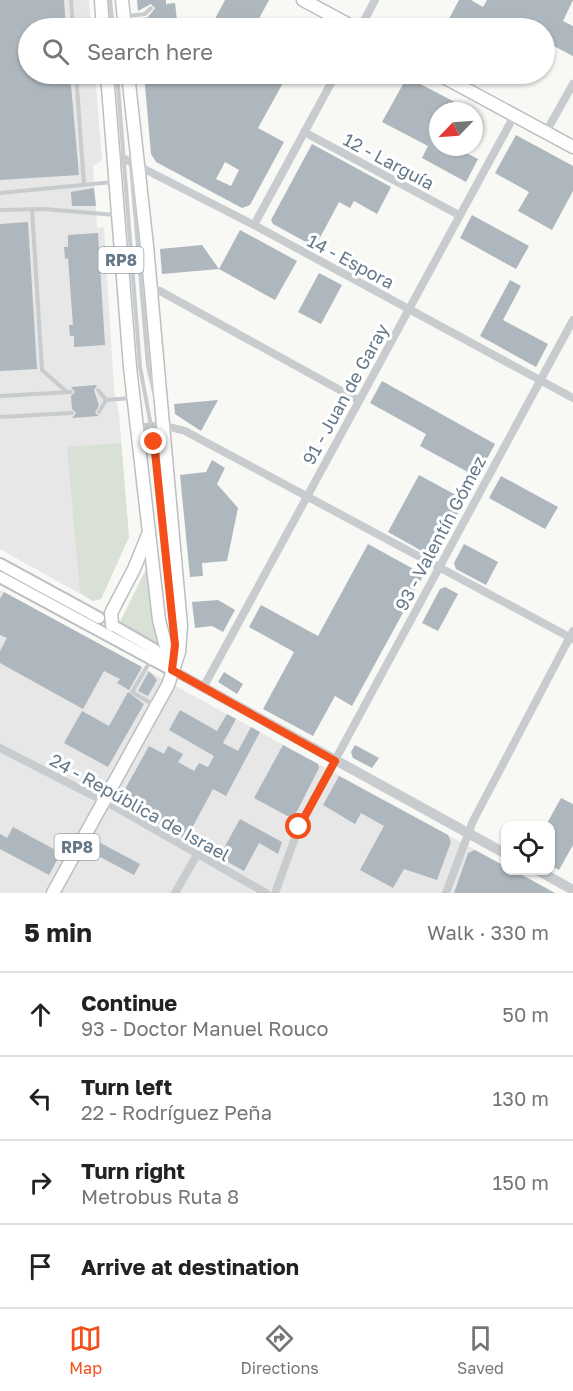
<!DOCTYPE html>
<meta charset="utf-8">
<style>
body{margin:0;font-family:"Golos Text",sans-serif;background:#f2f2f2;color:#222}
.controls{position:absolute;right:18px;bottom:18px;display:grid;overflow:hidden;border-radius:12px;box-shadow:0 2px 4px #0004}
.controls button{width:54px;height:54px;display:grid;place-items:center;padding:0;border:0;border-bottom:2px solid #e0e0e0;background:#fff;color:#222;font:30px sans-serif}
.compass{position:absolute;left:429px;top:102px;width:54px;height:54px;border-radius:50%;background:#fff;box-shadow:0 2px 4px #0004;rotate:245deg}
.stop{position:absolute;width:18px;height:18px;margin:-14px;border:4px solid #f44f1a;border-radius:50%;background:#fff}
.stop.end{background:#f44f1a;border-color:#fff;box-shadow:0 2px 6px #0008}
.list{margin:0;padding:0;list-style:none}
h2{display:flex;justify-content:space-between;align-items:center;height:78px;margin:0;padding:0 24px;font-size:26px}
h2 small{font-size:20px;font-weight:400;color:#767676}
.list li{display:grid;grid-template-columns:39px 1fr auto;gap:18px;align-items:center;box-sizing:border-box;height:84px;padding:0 24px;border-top:2px solid #e0e0e0}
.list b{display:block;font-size:22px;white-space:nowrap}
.list p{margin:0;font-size:20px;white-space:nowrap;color:#767676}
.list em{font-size:20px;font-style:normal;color:#767676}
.icon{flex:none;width:33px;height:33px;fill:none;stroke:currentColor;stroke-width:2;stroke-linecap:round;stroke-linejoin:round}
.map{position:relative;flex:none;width:573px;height:893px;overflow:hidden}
.search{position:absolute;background:#fff;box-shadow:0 2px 4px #0004;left:18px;right:18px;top:18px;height:66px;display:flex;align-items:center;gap:15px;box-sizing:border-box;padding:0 21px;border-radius:33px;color:#767676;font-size:22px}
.sheet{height:414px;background:#fff}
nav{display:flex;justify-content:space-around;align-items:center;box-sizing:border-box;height:84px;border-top:2px solid #e0e0e0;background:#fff;font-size:16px;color:#767676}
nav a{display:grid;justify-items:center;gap:3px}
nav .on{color:#f44f1a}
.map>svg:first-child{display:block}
</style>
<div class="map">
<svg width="573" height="893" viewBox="0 0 573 893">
<rect width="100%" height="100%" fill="#f8f8f5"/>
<g fill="#e6e7e6">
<path d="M0,0h89l2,28h-63v46h67l7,86 -9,6 3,47 1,15 7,-1 10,163 5,25 10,122 -28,62 -8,2 -93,-52z"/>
<path d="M0,590l505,276 1,4 8,1 41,22h-555z"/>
</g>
<g fill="#d9e1d6">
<path d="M121,443l8,94 -28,62 -8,2 -13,-9 -13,-145z"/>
<path d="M146,569l4,2 8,73 -4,1 -35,-21z"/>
</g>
<g fill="#aeb7bd" fill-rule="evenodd">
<path d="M0,0h64l2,28h-38v46h42l9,101 -79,5z"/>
<path d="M137,0h29v4l9,-1 2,17 21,-1 1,9h-59l-1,-9 9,-2 7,-9 -4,-4 -13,7z"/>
<path d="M225,0h44l-15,28h-44z"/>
<path d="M459,0h12l12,7 4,-7h86l-10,21 10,5v30l-29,-15v-13h-22l-16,-8 -5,8h-57z"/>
<path d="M144,74h144l-30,54 26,14 -34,63 -8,3 -86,-46 -5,-8zM225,162l14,8 -8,16 -15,-7z"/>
<path d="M407,77l65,34h-34v36h17l23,12 -12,23 -44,-24 6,-12 -46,-24z"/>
<path d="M516,135l57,31v25l-21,39 -34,-19 11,-19 -34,-19z"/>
<path d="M312,144l79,43 -14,27 -23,-13 -4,7 -11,-6 -24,45 -42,-23 -2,-4z"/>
<path d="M94,188l2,18h-24l-1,-14z"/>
<path d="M472,215l57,31 -13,23 -56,-31z"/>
<path d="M28,222l9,147 -37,2v-147z"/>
<path d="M240,230l57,31 -22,39 -56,-31z"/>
<path d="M98,233l7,112 -31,2v-11h-4l-1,-11h4l-5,-67 -3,1 -1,-12h4v-12z"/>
<path d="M202,245l17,24 -57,5 -2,-25z"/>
<path d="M319,273l23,12 -21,39 -23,-12z"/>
<path d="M510,280l11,6 -18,34 45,24 -12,23 -56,-31z"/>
<path d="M382,381l113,63 -18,33 -57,-31 6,-12 -56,-31z"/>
<path d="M97,385l-3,5 5,15 -4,8 4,3 -27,2 4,-5 -4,-4 -1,-13 4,-4 -4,-5z"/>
<path d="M218,400l-17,31 -26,-17 -1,-10z"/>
<path d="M212,460l13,8 -8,16 21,24 -11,53 -25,2 1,13 -13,1 -10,-102 26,-3z"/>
<path d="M419,475l46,25 -29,53 -7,2 -41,-23z"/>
<path d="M501,476l57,31 -13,22 -56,-31z"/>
<path d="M368,544l51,28 3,6 -70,128 -17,-10 -22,40 -50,-27 31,-57 -45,-25 12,-22 57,31z"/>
<path d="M464,544l34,18 -12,23 -30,-16 -2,-6z"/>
<path d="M445,587l13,7 -20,37 -16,-8 18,-34z"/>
<path d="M4,592l138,75 -13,23 -12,-7 3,-4 -16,-8 -21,38 -83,-46v-12l7,-13 -7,-3v-36z"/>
<path d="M218,600l17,10 -12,22 -11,-6 -17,2 -3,-26z"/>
<path d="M149,671l8,9 -9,16 -10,-5z"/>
<path d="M224,672l19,12 -6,10 -19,-12z"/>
<path d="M128,692l16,12 -36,63 -44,-24 18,-32 27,15z"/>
<path d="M180,710l37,21 10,-17 9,5 -13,24 15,8 13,-24 9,5 -34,64 -13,-7 -27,50 -66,-36 -1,-3 30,-54 15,8 4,-8 15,8 -5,8 16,9 5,-8 9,4 6,-11 -45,-26z"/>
<path d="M283,745l35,19 1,4 -26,51 -39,-21z"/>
<path d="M355,745l24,13 -7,10 -19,-10 -2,-6z"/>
<path d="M339,776l109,59 3,7 -14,38 -33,-11 -11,19 -33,-18 24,-44 -23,-13 -6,11 -32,-19z"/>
<path d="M561,798l12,6v41l-14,25 -9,-5v-40h-4z"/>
<path d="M240,819l42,23 -4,12 -19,-11 -15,28 -25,-14z"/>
<path d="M13,827l48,26 -12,22 -49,-26v-15l7,4z"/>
<path d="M95,840l45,24 -6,11 -45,-24z"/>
<path d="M475,850l31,17v3h7l42,23h-101l14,-40z"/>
</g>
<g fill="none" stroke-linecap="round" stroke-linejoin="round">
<g stroke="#babfc4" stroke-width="14">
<g id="secondary">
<path d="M0,564l99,54"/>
<path d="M0,577l172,93"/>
<path d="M112,625l42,24 14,15"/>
</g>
</g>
<g stroke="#bbbfc3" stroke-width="15">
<g id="primary">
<path d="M101,0l2,28"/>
<path d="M122,0l3,28"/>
<path d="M303,0l52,28"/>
<path d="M107,74l23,293 29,253 13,50"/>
<path d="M438,74l135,73"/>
<path d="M112,625l-1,-12 23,-44 15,-37"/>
<path d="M53,893l115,-208 11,-33 2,-26 -34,-380 -19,-172"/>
</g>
</g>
<g stroke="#c8cccf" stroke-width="4">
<path d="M71,0l2,28"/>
<path d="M110,0l3,28"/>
<path d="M127,16l18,-2 6,-6"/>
<path d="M76,74l8,111"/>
<path d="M117,74l23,293 14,75 20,197"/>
<path d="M131,164l17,202 8,35"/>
<path d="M0,193l113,-11"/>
<path d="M32,209l10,161 25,22"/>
<path d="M0,210l44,-1 72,6"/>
<path d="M98,390l8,10"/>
<path d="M0,396l71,-4"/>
<path d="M106,400l26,-2"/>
<path d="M99,412l7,-12"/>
<path d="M0,417l72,-4"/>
<path d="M151,660l-19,32 24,14"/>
</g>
<g stroke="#c8cccf" stroke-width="8">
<path d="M360,28l15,-28"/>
<path d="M304,132l155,83"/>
<path d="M546,132l27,-48"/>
<path d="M113,153l141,72 319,173"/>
<path d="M254,225l82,-151"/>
<path d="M151,288l9,3 198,109"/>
<path d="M138,428l24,-3 23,6 388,208"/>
<path d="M203,688l311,-572"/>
<path d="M0,748l119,61 147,84"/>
<path d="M175,893l22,-38"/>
<path d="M275,893l24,-66 274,-507"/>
<path d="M446,893l27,-72 100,-190"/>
</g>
<g stroke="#c8cccf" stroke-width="10">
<path d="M172,670l334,184"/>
<path d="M537,870l36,20"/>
</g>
<use href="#secondary" stroke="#fff" stroke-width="10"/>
<use href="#primary" stroke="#fff" stroke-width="12"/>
</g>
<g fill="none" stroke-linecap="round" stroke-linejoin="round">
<path stroke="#f44f1a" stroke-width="8" d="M154,442l21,203 -3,25 163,91 -36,66"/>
</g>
<g text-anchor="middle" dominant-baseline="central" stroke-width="6" stroke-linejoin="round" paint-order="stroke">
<g fill="#fff" stroke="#92a0ac" stroke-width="1.5">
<rect x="98.5" y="247" width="45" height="26" rx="4.5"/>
<rect x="54.5" y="834" width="45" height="26" rx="4.5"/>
</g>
<g font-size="16" font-weight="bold" fill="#647889">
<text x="121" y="260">RP8</text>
<text x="77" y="847">RP8</text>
</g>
<g font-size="18" fill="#647889" stroke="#fff">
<text transform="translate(389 161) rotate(28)">12 - Larguía</text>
<text transform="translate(351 261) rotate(28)">14 - Espora</text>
<text transform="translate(345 394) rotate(-61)">91 - Juan de Garay</text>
<text transform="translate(440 533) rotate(-62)">93 - Valentín Gómez</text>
<text transform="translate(140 807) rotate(29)">24 - República de Israel</text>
</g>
</g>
</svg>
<div class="controls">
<button><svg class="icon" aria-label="locate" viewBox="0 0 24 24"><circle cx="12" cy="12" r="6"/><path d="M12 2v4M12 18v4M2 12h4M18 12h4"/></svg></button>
</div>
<svg class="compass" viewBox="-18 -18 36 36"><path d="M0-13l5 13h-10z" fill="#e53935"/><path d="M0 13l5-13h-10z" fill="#767676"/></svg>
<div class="stop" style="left:299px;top:827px"></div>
<div class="stop end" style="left:154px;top:442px"></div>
<div class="search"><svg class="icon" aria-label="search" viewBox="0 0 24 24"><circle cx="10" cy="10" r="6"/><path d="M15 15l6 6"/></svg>Search here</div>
</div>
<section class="sheet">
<h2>5 min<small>Walk · 330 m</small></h2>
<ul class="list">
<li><svg class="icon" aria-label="ahead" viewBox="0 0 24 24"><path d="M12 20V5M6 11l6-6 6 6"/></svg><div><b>Continue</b><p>93 - Doctor Manuel Rouco</p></div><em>50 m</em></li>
<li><svg class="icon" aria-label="left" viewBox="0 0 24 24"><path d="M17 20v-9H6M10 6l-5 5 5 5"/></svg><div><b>Turn left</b><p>22 - Rodríguez Peña</p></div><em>130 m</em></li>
<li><svg class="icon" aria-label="right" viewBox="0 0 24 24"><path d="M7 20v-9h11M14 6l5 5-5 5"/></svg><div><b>Turn right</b><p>Metrobus Ruta 8</p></div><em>150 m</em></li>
<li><svg class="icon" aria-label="arrive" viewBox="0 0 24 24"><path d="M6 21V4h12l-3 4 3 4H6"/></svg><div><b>Arrive at destination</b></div></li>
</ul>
</section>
<nav>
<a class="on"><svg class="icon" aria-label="map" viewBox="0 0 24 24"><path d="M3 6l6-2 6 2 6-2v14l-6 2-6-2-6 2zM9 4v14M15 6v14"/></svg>Map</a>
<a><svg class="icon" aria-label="directions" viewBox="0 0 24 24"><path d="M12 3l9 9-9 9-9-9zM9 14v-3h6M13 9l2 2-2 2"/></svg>Directions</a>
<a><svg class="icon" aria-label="saved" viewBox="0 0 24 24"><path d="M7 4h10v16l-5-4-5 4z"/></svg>Saved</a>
</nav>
